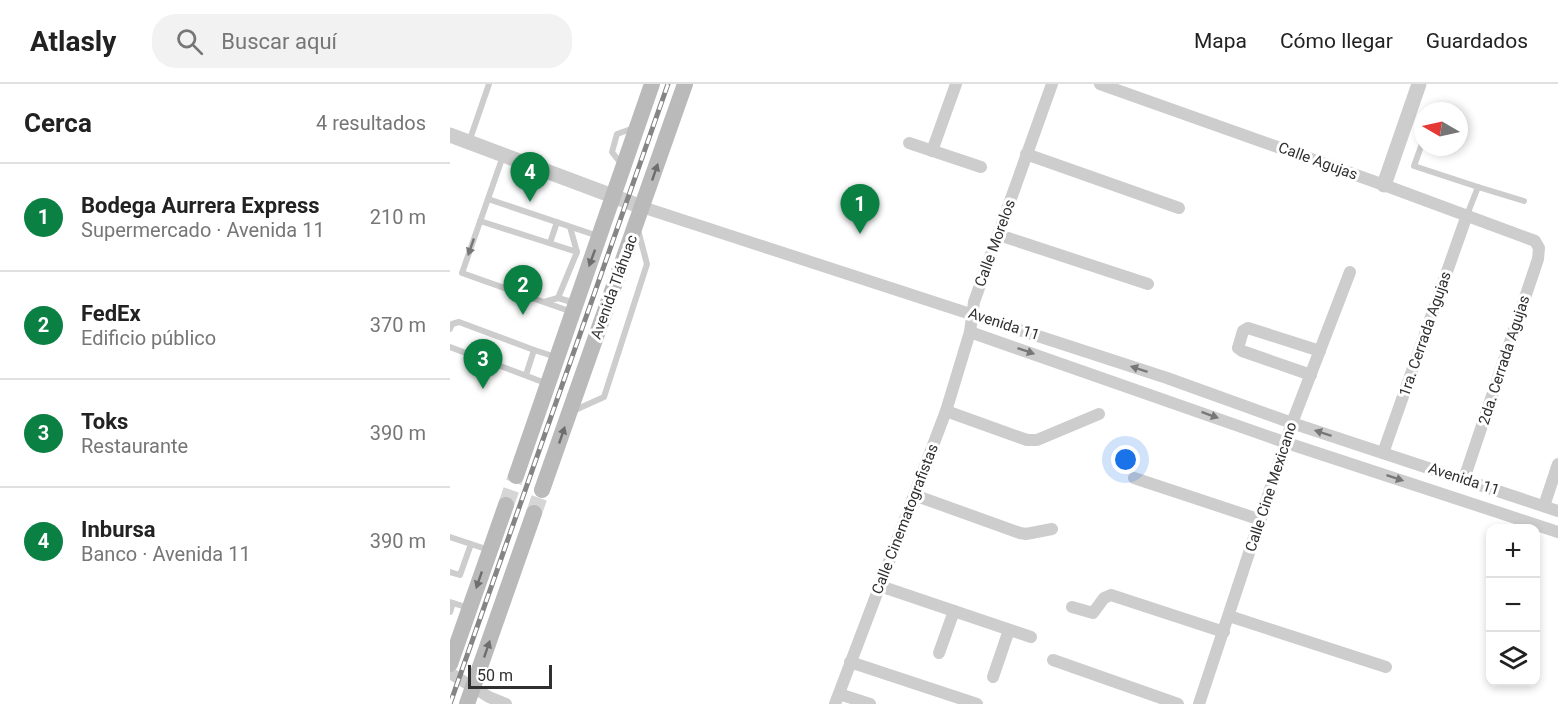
<!DOCTYPE html>
<html lang="es">
<meta charset="utf-8">
<style>
body{margin:0;font-family:Roboto,sans-serif;background:#f2f2f2;color:#222}
.controls{position:absolute;right:18px;bottom:18px;display:grid;overflow:hidden;border-radius:12px;box-shadow:0 3px 9px #0003}
.controls button{width:54px;height:54px;display:grid;place-items:center;padding:0;border:0;border-bottom:2px solid #e0e0e0;background:#fff;color:#222;font:30px sans-serif}
.compass{position:absolute;left:964px;top:18px;width:54px;height:54px;border-radius:50%;background:#fff;box-shadow:0 3px 9px #0003;rotate:279deg}
.scale{position:absolute;left:18px;bottom:15px;width:84px;box-sizing:border-box;padding-left:6px;border:3px solid #303030;border-top:0;font-size:16px;line-height:21px;white-space:nowrap;color:#303030;-webkit-text-stroke:4px #fff;paint-order:stroke}
.you{position:absolute;left:676px;top:376px;width:21px;height:21px;margin:-15px;border:4px solid #fff;border-radius:50%;background:#1a73e8;box-shadow:0 0 0 9px #1a73e833}
.badge{display:grid;place-items:center;width:39px;height:39px;border-radius:50%;background:#0b8043;color:#fff;font-size:20px;font-weight:700}
.pin{position:absolute;translate:-50% -50px;filter:drop-shadow(0 2px 3px #0008)}
.pin::after{content:'';position:absolute;top:32px;width:21px;height:18px;background:inherit;clip-path:polygon(0 0,100% 0,50% 100%)}
.list{margin:0;padding:0;list-style:none}
h2{display:flex;justify-content:space-between;align-items:center;height:78px;margin:0;padding:0 24px;font-size:26px}
h2 small{font-size:20px;font-weight:400;color:#767676}
.list li{display:grid;grid-template-columns:39px 1fr auto;gap:18px;align-items:center;box-sizing:border-box;height:108px;padding:0 24px;border-top:2px solid #e0e0e0}
.list b{display:block;font-size:22px;white-space:nowrap}
.list p{margin:0;font-size:20px;white-space:nowrap;color:#767676}
.list em{font-size:20px;font-style:normal;color:#767676}
.icon{flex:none;width:33px;height:33px;fill:none;stroke:currentColor;stroke-width:2;stroke-linecap:round;stroke-linejoin:round}
.map{position:relative;flex:none;width:1108px;height:620px;overflow:hidden}
header{display:flex;align-items:center;gap:36px;box-sizing:border-box;height:84px;padding:0 30px;background:#fff;border-bottom:2px solid #e0e0e0}
header strong{font-size:28px}
nav{display:flex;gap:33px;margin-inline-start:auto;font-size:21px}
.search{width:420px;height:54px;background:#f2f2f2;display:flex;align-items:center;gap:15px;box-sizing:border-box;padding:0 21px;border-radius:24px;color:#767676;font-size:22px}
main{display:flex}
aside{flex:1;background:#fff}
.map>svg:first-child{display:block}
</style>
<header>
<strong>Atlasly</strong>
<div class="search"><svg class="icon" aria-label="search" viewBox="0 0 24 24"><circle cx="10" cy="10" r="6"/><path d="M15 15l6 6"/></svg>Buscar aquí</div>
<nav><a>Mapa</a><a>Cómo llegar</a><a>Guardados</a></nav>
</header>
<main>
<aside>
<h2>Cerca<small>4 resultados</small></h2>
<ul class="list">
<li><span class="badge">1</span><div><b>Bodega Aurrera Express</b><p>Supermercado · Avenida 11</p></div><em>210 m</em></li>
<li><span class="badge">2</span><div><b>FedEx</b><p>Edificio público</p></div><em>370 m</em></li>
<li><span class="badge">3</span><div><b>Toks</b><p>Restaurante</p></div><em>390 m</em></li>
<li><span class="badge">4</span><div><b>Inbursa</b><p>Banco · Avenida 11</p></div><em>390 m</em></li>
</ul>
</aside>
<div class="map">
<svg width="1108" height="620" viewBox="0 0 1108 620">
<rect width="100%" height="100%" fill="#fff"/>
<g fill="none" stroke-linecap="round" stroke-linejoin="round">
<g stroke="#d6d6d6" stroke-width="16" stroke-dasharray="16 8" stroke-linecap="butt">
<path d="M56,421l10,-29"/>
<path d="M84,429l8,-23"/>
</g>
<g stroke="#cdcdcd" stroke-width="6">
<path d="M973,57l-9,25 64,21"/>
<path d="M19,58l20,-58"/>
<path d="M53,72l-41,117 110,39"/>
<path d="M172,81l-10,-13 5,-18 17,-6"/>
<path d="M38,115l110,37"/>
<path d="M1017,131l11,-28 46,14"/>
<path d="M30,137l97,31 -19,46"/>
<path d="M120,143l7,25"/>
<path d="M100,159l7,-21"/>
<path d="M94,218l14,-4 17,5"/>
<path d="M0,245l2,-5 7,-2 75,28 22,7"/>
<path d="M0,263l98,37"/>
<path d="M76,291l8,-25"/>
<path d="M123,327l31,-14 43,-133 -9,-34"/>
<path d="M0,453l39,13"/>
<path d="M0,488l10,3 11,-31"/>
<path d="M0,518l19,6"/>
<path d="M0,528l3,-9"/>
</g>
<g stroke="#cdcdcd" stroke-width="12">
<path d="M650,0l284,101 151,56 4,7 -1,11 -74,220"/>
<path d="M459,59l72,24"/>
<path d="M482,67l24,-67"/>
<path d="M576,70l153,54"/>
<path d="M192,123l525,171 125,45 266,88"/>
<path d="M549,151l149,49"/>
<path d="M520,248l317,111 271,89"/>
<path d="M861,291l-69,-24 -4,-3 5,-17 5,-3 72,23"/>
<path d="M496,327l81,29h10l62,-26"/>
<path d="M933,369l84,-238"/>
<path d="M684,394l127,42"/>
<path d="M464,411l106,38 6,1 26,-5"/>
<path d="M1094,422l14,-42"/>
<path d="M430,502l151,51"/>
<path d="M622,523l21,6 11,-15 7,-3 113,37"/>
<path d="M779,532l157,51"/>
<path d="M489,569l15,-42"/>
<path d="M603,576l125,44"/>
<path d="M400,578l127,42"/>
<path d="M0,589l39,24 17,7"/>
<path d="M543,593l16,-47"/>
<path d="M389,610l31,10"/>
<path d="M385,620l111,-293 24,-79 4,-30 78,-218"/>
<path d="M749,620l93,-281 58,-151"/>
</g>
<g stroke="#cdcdcd" stroke-width="15">
<path d="M0,51l192,72"/>
<path d="M934,101l35,-101"/>
</g>
<g stroke="#bababa" stroke-width="16">
<path d="M66,392l136,-392"/>
<path d="M92,406l143,-406"/>
<path d="M0,580l56,-159"/>
<path d="M17,620l67,-191"/>
</g>
<g stroke="#858585" stroke-width="5">
<path id="rail" d="M0,620l218,-620"/>
</g>
<use href="#rail" stroke="#fff" stroke-width="3" stroke-dasharray="9" stroke-linecap="butt"/>
</g>
<defs><path id="oneway-solid" d="M-6-.8H1V-3.2L6.5 0L1 3.2V.8H-6Z" transform="scale(1.5)"/></defs>
<g fill="#6e6e6e">
<use href="#oneway-solid" transform="translate(205 88) rotate(-71)"/>
<use href="#oneway-solid" transform="translate(142 174) rotate(110)"/>
<use href="#oneway-solid" transform="translate(112 351) rotate(-71)"/>
<use href="#oneway-solid" transform="translate(29 496) rotate(109)"/>
<use href="#oneway-solid" transform="translate(37 565) rotate(-71)"/>
</g>
<g fill="#777">
<use href="#oneway-solid" transform="translate(21 163) rotate(109)"/>
<use href="#oneway-solid" transform="translate(576 267) rotate(19)"/>
<use href="#oneway-solid" transform="translate(689 285) rotate(-162)"/>
<use href="#oneway-solid" transform="translate(760 331) rotate(20)"/>
<use href="#oneway-solid" transform="translate(873 349) rotate(-162)"/>
<use href="#oneway-solid" transform="translate(945 394) rotate(18)"/>
</g>
<g text-anchor="middle" dominant-baseline="central" stroke-width="6" stroke-linejoin="round" paint-order="stroke">
<g font-size="15" fill="#303030" stroke="#fff">
<text transform="translate(868 77) rotate(20)">Calle Agujas</text>
<text transform="translate(545 159) rotate(-70)">Calle Morelos</text>
<text transform="translate(164 203) rotate(-70)">Avenida Tláhuac</text>
<text transform="translate(554 240) rotate(18)">Avenida 11</text>
<text transform="translate(975 250) rotate(-71)">1ra. Cerrada Agujas</text>
<text transform="translate(1054 276) rotate(-72)">2da. Cerrada Agujas</text>
<text transform="translate(1014 395) rotate(18)">Avenida 11</text>
<text transform="translate(821 403) rotate(-72)">Calle Cine Mexicano</text>
<text transform="translate(455 435) rotate(-69)">Calle Cinematografistas</text>
</g>
</g>
</svg>
<div class="controls">
<button>+</button>
<button>−</button>
<button><svg class="icon" aria-label="layers" viewBox="0 0 24 24"><path d="M12 4l9 5-9 5-9-5zM3 14l9 5 9-5"/></svg></button>
</div>
<svg class="compass" viewBox="-18 -18 36 36"><path d="M0-13l5 13h-10z" fill="#e53935"/><path d="M0 13l5-13h-10z" fill="#767676"/></svg>
<div class="scale">50 m</div>
<div class="you"></div>
<div class="pin badge" style="left:410px;top:150px">1</div>
<div class="pin badge" style="left:73px;top:231px">2</div>
<div class="pin badge" style="left:33px;top:305px">3</div>
<div class="pin badge" style="left:80px;top:118px">4</div>
</div>
</main>
